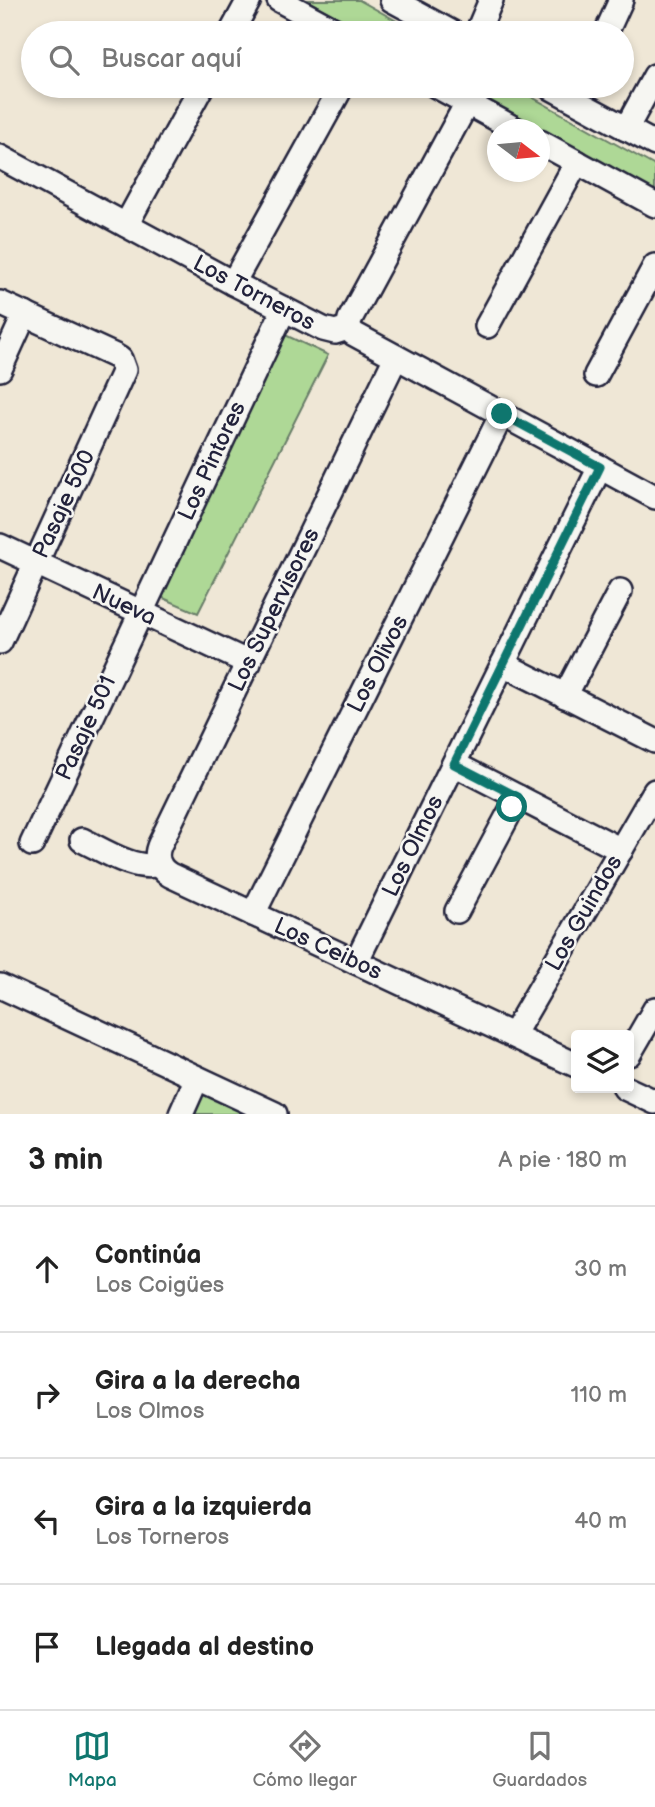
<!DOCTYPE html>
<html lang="es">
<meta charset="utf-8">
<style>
body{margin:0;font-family:"Balsamiq Sans",sans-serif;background:#f2f2f2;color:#222}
.controls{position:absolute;right:21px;bottom:21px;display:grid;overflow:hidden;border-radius:7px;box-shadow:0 4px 10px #0003}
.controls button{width:63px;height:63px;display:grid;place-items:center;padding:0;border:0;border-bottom:2px solid #e0e0e0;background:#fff;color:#222;font:35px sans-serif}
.compass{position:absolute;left:487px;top:119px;width:63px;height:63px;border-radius:50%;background:#fff;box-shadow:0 4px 10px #0003;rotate:106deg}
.stop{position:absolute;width:21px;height:21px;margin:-16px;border:5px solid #0f766e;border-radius:50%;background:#fff}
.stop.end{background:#0f766e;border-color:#fff;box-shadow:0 2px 7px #0008}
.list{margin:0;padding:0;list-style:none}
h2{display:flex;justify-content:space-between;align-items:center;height:91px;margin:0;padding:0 28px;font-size:30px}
h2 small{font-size:23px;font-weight:400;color:#767676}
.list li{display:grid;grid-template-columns:46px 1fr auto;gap:21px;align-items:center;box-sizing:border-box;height:126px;padding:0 28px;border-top:2px solid #e0e0e0}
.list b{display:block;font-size:26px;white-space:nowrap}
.list p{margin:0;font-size:23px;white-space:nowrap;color:#767676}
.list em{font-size:23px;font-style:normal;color:#767676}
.icon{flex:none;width:38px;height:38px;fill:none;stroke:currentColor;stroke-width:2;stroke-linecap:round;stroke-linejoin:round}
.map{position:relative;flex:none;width:655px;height:1114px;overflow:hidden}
.search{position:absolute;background:#fff;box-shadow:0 4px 10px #0003;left:21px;right:21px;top:21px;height:77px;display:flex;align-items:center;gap:18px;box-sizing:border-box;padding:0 24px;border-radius:38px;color:#767676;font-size:26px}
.sheet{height:595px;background:#fff}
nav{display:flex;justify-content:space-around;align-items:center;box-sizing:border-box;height:98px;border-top:2px solid #e0e0e0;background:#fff;font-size:19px;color:#767676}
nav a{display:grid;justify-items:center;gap:4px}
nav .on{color:#0f766e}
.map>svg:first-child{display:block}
</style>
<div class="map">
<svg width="655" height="1114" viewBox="0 0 655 1114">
<rect width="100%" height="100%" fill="#efe7d6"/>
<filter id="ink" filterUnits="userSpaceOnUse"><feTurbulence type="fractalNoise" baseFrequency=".0143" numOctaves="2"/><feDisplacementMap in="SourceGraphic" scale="14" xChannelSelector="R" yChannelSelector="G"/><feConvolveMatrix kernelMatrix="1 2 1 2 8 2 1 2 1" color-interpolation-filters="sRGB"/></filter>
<g filter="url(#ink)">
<g fill="#aed896" stroke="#687d68" stroke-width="2">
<path d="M306,0h53l59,33h-52z"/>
<path d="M460,86h52l143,80v29z"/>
<path d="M283,334l45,21 -130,258 -42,-18z"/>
<path d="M203,1094l45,20h-54z"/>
</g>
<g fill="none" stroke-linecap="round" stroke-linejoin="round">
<g stroke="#22223b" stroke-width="28">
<g id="minor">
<path d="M279,0l61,33"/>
<path d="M392,0l61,33"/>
<path d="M231,33l18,-33"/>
<path d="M477,33l14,-33"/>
<path d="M606,33l15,-33"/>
<path d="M436,86l81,44"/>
<path d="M548,86l107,58"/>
<path d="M626,129l29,-53"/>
<path d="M540,142l115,63"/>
<path d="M0,157l233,126 90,46 12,3 13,-4"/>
<path d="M126,225l76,-139"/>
<path d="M233,283l109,-197"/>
<path d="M0,303l115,53 5,3 4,11 -124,272"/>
<path d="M487,326l90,-164"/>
<path d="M348,328l6,6 301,163"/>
<path d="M348,328l2,-9 117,-216"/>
<path d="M396,357l-236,487c-6,13 -2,24 10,31l406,190"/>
<path d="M0,369l25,-55"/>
<path d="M596,375l59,-109"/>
<path d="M0,546l249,117"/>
<path d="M503,664l152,77"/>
<path d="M565,696l55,-105"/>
<path d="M454,764l167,86"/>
<path d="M82,840c21,10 54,32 77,24"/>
<path d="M32,844l252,-535"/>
<path d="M457,911l61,-114"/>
<path d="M253,914l249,-500"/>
<path d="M356,962l244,-495"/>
<path d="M0,986l275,128"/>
<path d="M513,1035l142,-244"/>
<path d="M629,1054l26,-45"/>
<path d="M625,1088l30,14"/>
<path d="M181,1114l16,-36"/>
</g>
</g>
<use href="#minor" stroke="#f6f6f2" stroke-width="23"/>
</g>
</g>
<g fill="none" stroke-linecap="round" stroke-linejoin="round" filter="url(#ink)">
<path stroke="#0f766e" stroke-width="9" d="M502,414l98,53 -146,297 64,33 -6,10"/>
</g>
<g text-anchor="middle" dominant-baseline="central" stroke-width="5" stroke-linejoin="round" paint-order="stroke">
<g font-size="23" fill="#22223b" stroke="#f6f6f2">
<text transform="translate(254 293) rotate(28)">Los Torneros</text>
<text transform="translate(212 461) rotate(-65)">Los Pintores</text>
<text transform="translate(64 504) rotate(-65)">Pasaje 500</text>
<text transform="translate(124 605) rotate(25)">Nueva</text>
<text transform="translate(274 610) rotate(-64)">Los Supervisores</text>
<text transform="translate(378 664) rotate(-63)">Los Olivos</text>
<text transform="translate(86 728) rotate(-65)">Pasaje 501</text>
<text transform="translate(413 846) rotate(-64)">Los Olmos</text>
<text transform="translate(584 913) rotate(-60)">Los Guindos</text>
<text transform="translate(328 949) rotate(25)">Los Ceibos</text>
</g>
</g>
</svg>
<div class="controls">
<button><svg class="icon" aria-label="layers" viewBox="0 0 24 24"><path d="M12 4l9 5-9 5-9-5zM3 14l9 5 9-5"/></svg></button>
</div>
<svg class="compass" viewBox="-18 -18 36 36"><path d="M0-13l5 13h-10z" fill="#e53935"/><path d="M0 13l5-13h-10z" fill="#767676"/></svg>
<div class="stop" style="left:512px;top:807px"></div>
<div class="stop end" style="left:502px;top:414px"></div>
<div class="search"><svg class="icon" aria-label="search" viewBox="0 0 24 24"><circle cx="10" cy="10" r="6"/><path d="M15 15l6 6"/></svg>Buscar aquí</div>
</div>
<section class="sheet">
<h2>3 min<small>A pie · 180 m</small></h2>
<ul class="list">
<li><svg class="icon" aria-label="ahead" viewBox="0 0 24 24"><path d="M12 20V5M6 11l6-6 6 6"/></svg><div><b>Continúa</b><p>Los Coigües</p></div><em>30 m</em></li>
<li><svg class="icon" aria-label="right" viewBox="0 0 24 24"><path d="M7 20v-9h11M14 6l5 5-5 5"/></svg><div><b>Gira a la derecha</b><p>Los Olmos</p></div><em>110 m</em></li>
<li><svg class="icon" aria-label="left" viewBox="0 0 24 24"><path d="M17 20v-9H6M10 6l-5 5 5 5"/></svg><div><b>Gira a la izquierda</b><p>Los Torneros</p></div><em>40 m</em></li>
<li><svg class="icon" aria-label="arrive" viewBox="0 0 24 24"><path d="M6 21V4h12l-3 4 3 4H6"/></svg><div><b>Llegada al destino</b></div></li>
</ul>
</section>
<nav>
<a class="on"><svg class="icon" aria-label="map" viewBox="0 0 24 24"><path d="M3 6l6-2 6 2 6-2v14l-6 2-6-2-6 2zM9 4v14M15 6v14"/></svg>Mapa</a>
<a><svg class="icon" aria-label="directions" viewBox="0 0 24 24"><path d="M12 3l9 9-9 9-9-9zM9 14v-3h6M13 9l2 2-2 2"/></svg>Cómo llegar</a>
<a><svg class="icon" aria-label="saved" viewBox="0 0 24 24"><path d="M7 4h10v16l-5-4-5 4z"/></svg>Guardados</a>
</nav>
